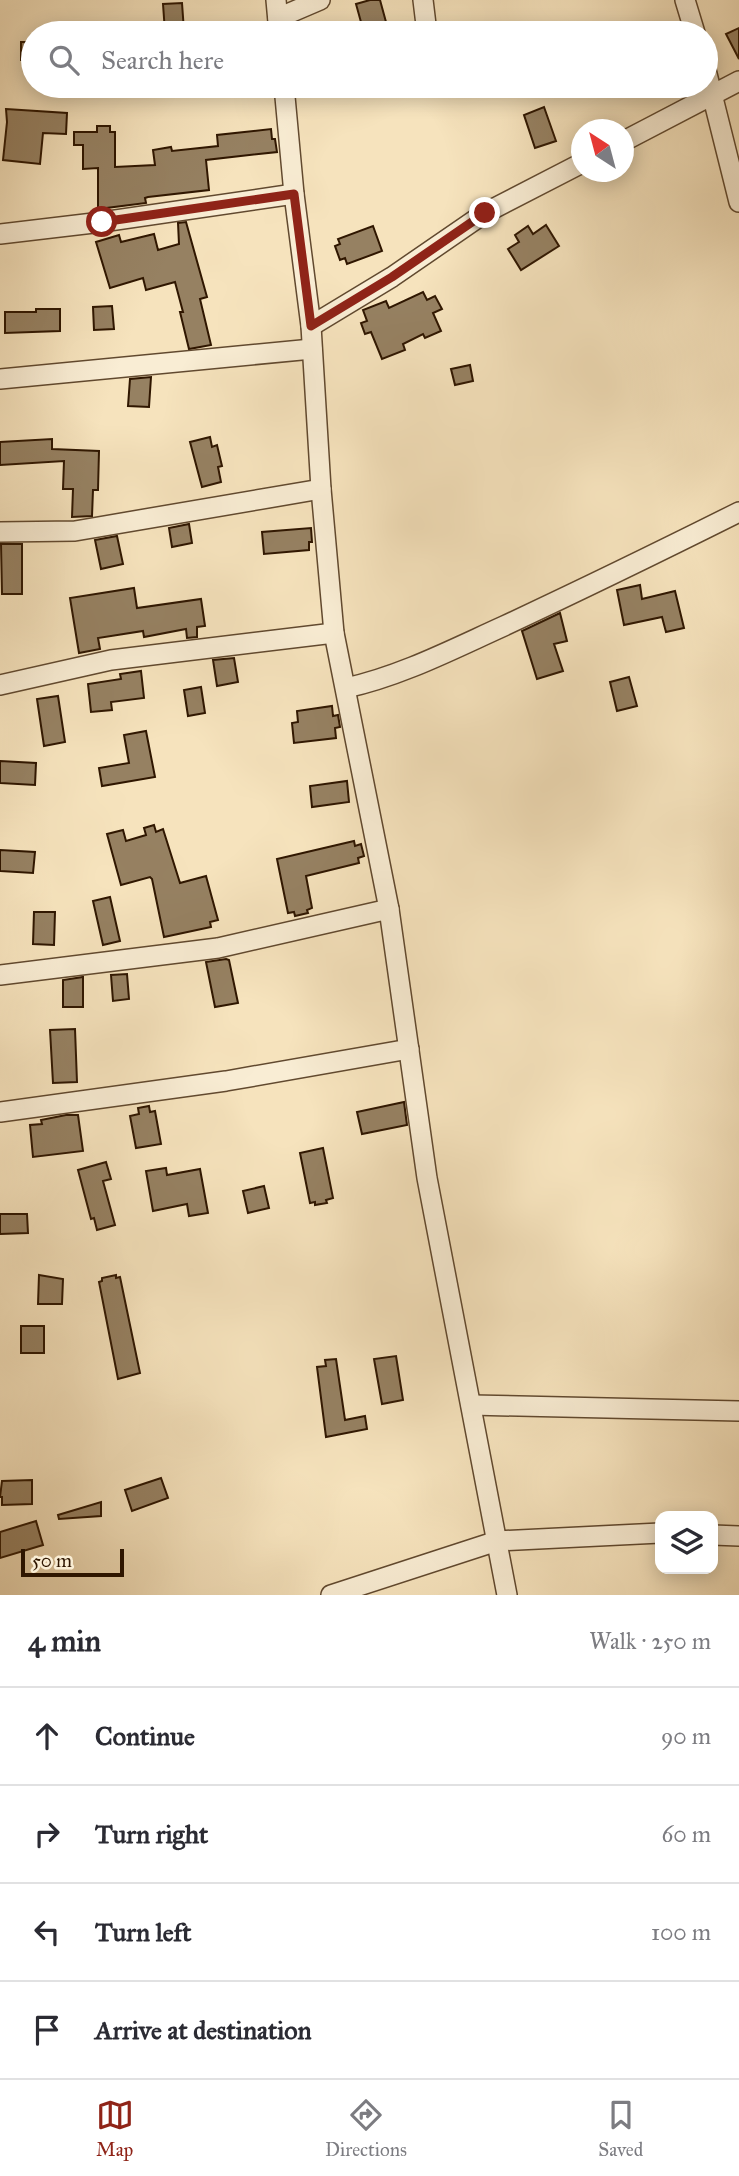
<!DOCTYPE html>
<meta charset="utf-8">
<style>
body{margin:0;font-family:"IM FELL Great Primer",serif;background:#f7f7f7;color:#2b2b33}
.controls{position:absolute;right:21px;bottom:21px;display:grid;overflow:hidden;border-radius:14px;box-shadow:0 4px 18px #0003}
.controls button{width:63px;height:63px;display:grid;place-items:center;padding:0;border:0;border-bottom:2px solid #e1e1e2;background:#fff;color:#2b2b33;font:35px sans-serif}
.compass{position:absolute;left:571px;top:119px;width:63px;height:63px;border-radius:50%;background:#fff;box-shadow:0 4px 18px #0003;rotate:324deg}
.scale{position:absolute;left:21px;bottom:18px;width:103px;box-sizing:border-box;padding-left:7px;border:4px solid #2f1600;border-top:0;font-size:19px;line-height:24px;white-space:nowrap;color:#2f1600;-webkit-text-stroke:5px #f9edd4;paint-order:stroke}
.stop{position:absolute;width:21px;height:21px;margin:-16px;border:5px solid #8f2418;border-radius:50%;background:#fff}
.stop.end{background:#8f2418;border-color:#fff;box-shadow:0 2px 7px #0008}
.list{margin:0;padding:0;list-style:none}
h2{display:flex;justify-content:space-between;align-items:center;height:91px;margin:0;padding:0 28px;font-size:30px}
h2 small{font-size:23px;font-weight:400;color:#7c7c81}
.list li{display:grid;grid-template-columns:46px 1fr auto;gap:21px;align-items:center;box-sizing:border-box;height:98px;padding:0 28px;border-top:2px solid #e1e1e2}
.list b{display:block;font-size:26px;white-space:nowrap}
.list em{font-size:23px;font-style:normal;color:#7c7c81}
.icon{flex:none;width:38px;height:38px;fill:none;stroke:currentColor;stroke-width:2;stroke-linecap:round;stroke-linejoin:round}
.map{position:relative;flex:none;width:739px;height:1595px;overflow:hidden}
.search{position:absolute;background:#fff;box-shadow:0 4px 18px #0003;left:21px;right:21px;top:21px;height:77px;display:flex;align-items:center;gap:18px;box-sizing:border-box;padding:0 24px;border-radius:38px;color:#7c7c81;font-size:26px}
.sheet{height:483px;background:#fff}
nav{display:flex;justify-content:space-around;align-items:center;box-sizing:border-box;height:98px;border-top:2px solid #e1e1e2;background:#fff;font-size:19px;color:#7c7c81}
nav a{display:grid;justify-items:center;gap:4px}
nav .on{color:#8f2418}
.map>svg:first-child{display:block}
</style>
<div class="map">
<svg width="739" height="1595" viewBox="0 0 739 1595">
<rect width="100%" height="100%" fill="#f6e3bd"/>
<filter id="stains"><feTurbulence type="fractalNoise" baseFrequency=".00286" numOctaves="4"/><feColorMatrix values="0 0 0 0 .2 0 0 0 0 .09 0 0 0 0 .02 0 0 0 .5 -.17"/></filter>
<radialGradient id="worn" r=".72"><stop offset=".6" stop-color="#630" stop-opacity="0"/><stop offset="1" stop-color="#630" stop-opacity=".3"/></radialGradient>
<g fill="#968162" stroke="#2f1600" stroke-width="2">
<path d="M370,0h10l9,33h-25l-8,-29z"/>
<path d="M182,3l2,28 -19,1 -2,-28z"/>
<path d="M739,28v31l-13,-25z"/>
<rect x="21" y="42" width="12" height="18"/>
<path d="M544,107l12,34 -21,7 -11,-33z"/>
<path d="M6,109l61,4 -1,21 -23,-1 -3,31 -37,-4 4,-38z"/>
<path d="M97,126h13v6h5v35l40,-2 -2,-15 18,-3 1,4 46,-5 -1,-11 54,-6 1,10h3l2,13 -71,8 3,30 -61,7 -3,1 1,5 -48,6v-41l-15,1v-24h-9v-13h23z"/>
<path d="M186,222l21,75 -7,2 11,46 -22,4 -9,-37h3l-8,-30 -29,8 -3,-12 -33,10 -14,-46 23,-7 2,7 33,-8 4,16 21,-6 -1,-21z"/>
<path d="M546,225l13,21 -38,24 -13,-21 11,-7 -4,-7 13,-9 5,8z"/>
<path d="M373,226l9,25 -35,13 -2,-6 -5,2 -5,-14 5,-2 -2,-5z"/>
<path d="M423,292l4,8 8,-4 7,13 -9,4 8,18 -16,7 -2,-4 -20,10 2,6 -23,9 -11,-27 -6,2 -4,-11 6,-2 -4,-11 23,-9 3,7z"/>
<path d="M112,306l2,23 -20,1 -1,-23z"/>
<path d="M36,309h24v22l-55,2v-21h31z"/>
<path d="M470,365l3,16 -18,4 -4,-16z"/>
<path d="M151,377l-2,30 -21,-1 2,-27z"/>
<path d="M210,437l2,10 5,-2 5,21 -4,1 3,15 -19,5 -12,-45z"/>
<path d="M52,439v10l47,2 -1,39h-5l-1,26 -20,1 1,-28h-10l1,-28 -64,4v-23z"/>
<path d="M189,524l3,19 -20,4 -3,-19z"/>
<path d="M311,528l1,14h-3v8l-45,4 -2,-22z"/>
<path d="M117,536l6,28 -22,5 -6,-29z"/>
<path d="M1,544h21v50h-20z"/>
<path d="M640,585l2,14 33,-8 9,37 -18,4 -4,-15 -38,8 -7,-35z"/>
<path d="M134,588l3,20 64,-9 4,27 -8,1v10l-10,1 -1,-9 -42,8 -1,-6 -45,7 2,11 -21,4 -9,-55z"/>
<path d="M560,613l7,28 -13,3 9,27 -26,8 -15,-48z"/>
<path d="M234,658l4,24 -21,4 -4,-26z"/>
<path d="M141,671l3,27 -33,4 1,8 -21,2 -3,-28 33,-5 -1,-5z"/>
<path d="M629,677l8,29 -20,5 -7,-29z"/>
<path d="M201,687l4,26 -17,3 -4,-26z"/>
<path d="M58,696l7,46 -21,4 -7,-47z"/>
<path d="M332,706l1,10 5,-1 2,12 -5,1 1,10 -42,5 -2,-20 6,-1 -1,-11z"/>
<path d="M146,731l9,46 -53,9 -3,-18 30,-5 -5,-28z"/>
<path d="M0,761l36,2 -1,22 -35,-2z"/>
<path d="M347,781l2,21 -37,5 -2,-21z"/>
<path d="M154,825l2,7 7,-3 17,54 26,-7 12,44 -8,2 1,5 -47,10 -12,-58 -2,-2 -29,8 -14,-51 16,-4 3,11 20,-6 -2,-7z"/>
<path d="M354,841l1,5 6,-2 3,12 -6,2 1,5 -53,13 6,32 -5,2 1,3 -13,3 -1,-4 -6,1 -11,-54z"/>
<path d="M0,850l35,2 -2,21 -33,-2z"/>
<path d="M110,897l10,44 -17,4 -10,-44z"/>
<path d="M34,912h21l-1,33 -21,-1z"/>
<path d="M226,959l3,1 9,43 -23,4 -9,-45z"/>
<path d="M127,974l2,25 -16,2 -2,-26z"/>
<path d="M83,977v30h-20v-27z"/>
<path d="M75,1029l2,53 -24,1 -3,-53z"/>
<path d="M404,1102l3,23 -45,9 -5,-22z"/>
<path d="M149,1106l1,6 5,-1 6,33 -25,4 -6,-32 9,-2 -1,-6z"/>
<path d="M66,1115h12l5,36 -50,6 -3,-32 12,-1 -1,-4z"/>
<path d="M323,1148l10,50 -7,2 1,3 -12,2v-3l-5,1 -10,-50z"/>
<path d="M106,1162l5,17 -8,2 12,44 -18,5 -3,-12 -3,1 -13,-49z"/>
<path d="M166,1168l1,7 33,-6 8,44 -19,3 -2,-12 -34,7 -7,-40z"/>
<path d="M264,1186l5,22 -21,5 -5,-22z"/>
<path d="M0,1214h27l1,19 -28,1z"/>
<path d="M39,1275l24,4 -1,25h-24z"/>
<path d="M116,1275v3l4,-1 20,96 -22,6 -19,-97 3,-1v-3z"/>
<rect x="21" y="1326" width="23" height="27"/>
<path d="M396,1356l7,44 -21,4 -8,-45z"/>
<path d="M336,1359l9,61 20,-4 2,13 -41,8 -9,-70 9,-1 -1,-6z"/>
<path d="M161,1478l7,20 -36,13 -7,-21z"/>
<path d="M32,1480v24l-30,1v-8h-2l2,-16z"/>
<path d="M101,1502v14l-42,3 -1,-4z"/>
<path d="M36,1521l7,24 -43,13v-26z"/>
</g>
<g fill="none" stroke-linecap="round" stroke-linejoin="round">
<g stroke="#61492f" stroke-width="22">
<g id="minor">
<path d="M276,0l3,33"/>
<path d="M423,0l4,33"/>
<path d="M685,0l10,33"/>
<path d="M278,18l42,-18"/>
<path d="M706,70l33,132"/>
<path d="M284,86l10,108 17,132 10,163 13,144 55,276 38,269 80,417"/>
<path d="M624,141l115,-60"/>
<path d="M0,234l102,-12 192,-28"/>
<path d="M311,326l81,-49 93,-64 97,-50"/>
<path d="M0,379l312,-30"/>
<path d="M0,532l75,-1 246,-42"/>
<path d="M0,685l111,-25 223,-27"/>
<path d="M346,688c55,-12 107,-39 158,-62 79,-37 157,-75 235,-114"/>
<path d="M0,975l218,-27 171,-39"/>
<path d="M0,1112l226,-31 183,-32"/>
<path d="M471,1405l268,6"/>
<path d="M713,1535l26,1"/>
<path d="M331,1595l166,-54 163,-8"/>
</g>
</g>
<use href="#minor" stroke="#f9edd4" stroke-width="19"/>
</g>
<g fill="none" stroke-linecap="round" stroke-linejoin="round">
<path stroke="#8f2418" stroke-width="9" d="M102,222l192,-28 17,132 81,-49 93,-64"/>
</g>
<rect width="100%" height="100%" filter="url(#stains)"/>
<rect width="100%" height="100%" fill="url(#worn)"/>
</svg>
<div class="controls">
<button><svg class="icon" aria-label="layers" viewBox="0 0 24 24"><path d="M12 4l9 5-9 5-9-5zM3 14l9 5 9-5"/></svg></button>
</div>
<svg class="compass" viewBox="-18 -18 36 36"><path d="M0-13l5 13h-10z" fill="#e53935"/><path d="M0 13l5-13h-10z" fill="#7c7c81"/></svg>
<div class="scale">50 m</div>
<div class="stop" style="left:102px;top:222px"></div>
<div class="stop end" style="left:485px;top:213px"></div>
<div class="search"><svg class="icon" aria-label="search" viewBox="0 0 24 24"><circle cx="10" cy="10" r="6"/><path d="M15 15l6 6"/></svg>Search here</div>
</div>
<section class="sheet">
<h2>4 min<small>Walk · 250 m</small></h2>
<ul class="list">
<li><svg class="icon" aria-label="ahead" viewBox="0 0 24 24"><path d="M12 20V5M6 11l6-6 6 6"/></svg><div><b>Continue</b></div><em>90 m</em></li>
<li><svg class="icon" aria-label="right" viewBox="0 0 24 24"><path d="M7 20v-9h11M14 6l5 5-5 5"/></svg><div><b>Turn right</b></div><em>60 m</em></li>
<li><svg class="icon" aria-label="left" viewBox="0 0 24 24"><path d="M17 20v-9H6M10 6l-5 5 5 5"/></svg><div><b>Turn left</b></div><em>100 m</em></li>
<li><svg class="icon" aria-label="arrive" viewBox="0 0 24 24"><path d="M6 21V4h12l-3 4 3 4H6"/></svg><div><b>Arrive at destination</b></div></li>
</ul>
</section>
<nav>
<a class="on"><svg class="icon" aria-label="map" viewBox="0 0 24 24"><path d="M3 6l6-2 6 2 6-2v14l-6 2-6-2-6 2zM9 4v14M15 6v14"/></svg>Map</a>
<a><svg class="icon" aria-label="directions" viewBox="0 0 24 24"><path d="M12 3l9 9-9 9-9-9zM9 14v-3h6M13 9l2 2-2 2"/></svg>Directions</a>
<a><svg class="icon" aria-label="saved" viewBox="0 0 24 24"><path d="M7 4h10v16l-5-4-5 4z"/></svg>Saved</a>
</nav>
